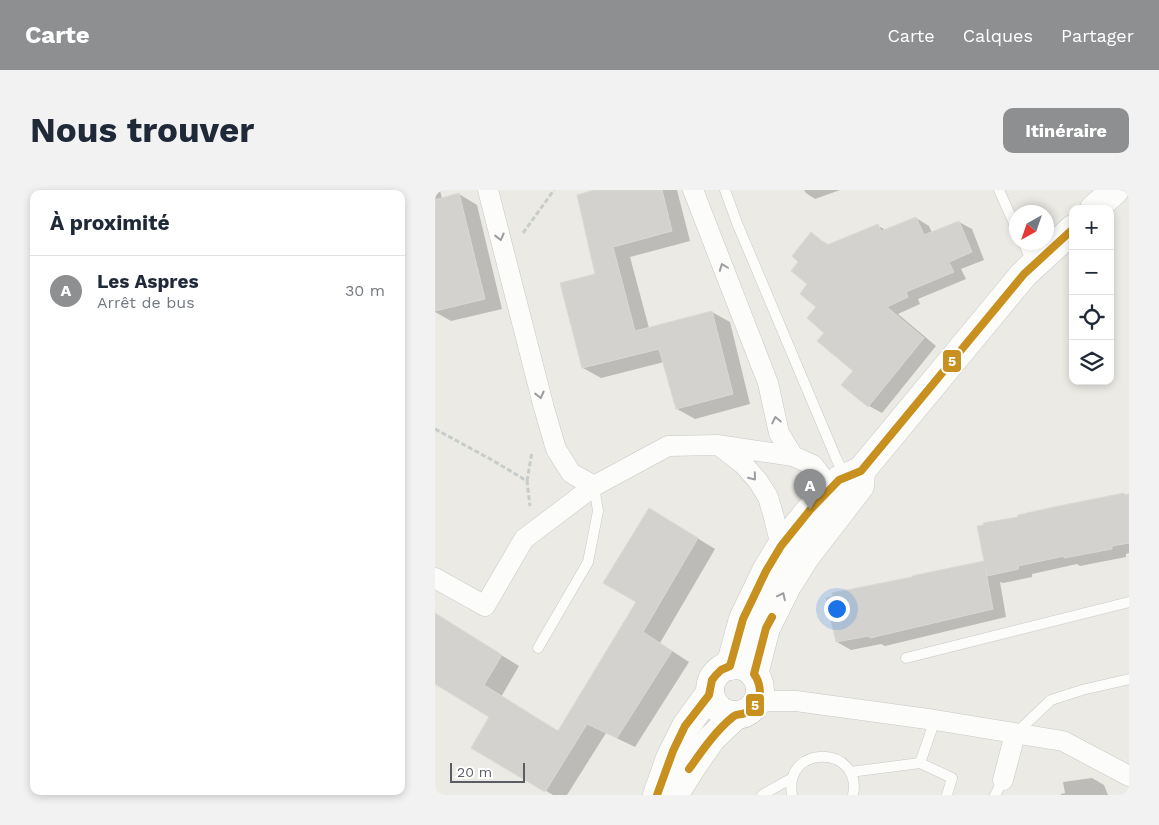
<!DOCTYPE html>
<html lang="fr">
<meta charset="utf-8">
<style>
body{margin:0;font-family:"Work Sans",sans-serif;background:#f2f2f3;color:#1f2937}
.controls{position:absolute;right:15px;top:15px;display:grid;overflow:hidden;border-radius:10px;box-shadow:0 2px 8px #0003}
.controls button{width:45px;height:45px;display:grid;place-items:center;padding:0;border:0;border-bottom:1px solid #e0e1e3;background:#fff;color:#1f2937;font:25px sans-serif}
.compass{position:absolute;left:574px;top:15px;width:45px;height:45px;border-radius:50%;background:#fff;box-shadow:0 2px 8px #0003;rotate:220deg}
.scale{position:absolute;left:15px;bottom:12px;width:75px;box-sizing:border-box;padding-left:5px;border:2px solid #5a5e64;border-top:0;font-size:14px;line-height:18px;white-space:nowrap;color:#5a5e64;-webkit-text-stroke:4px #fff;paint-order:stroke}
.you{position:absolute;left:401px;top:418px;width:18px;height:18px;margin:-12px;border:4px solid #fff;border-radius:50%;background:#1a73e8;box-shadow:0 0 0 8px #1a73e833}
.badge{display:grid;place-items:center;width:32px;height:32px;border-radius:50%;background:#8d8f91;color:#fff;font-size:16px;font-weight:700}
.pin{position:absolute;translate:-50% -41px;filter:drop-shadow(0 1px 2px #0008)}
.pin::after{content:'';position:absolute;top:26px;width:18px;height:15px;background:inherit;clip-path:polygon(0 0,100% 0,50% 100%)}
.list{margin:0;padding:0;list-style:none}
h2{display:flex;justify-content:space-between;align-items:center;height:65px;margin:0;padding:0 20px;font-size:21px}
h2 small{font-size:16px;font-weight:400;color:#747a83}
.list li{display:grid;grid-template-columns:32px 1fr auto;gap:15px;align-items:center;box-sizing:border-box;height:70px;padding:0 20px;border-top:1px solid #e0e1e3}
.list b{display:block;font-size:19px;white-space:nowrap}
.list p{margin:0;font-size:16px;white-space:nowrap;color:#747a83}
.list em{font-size:16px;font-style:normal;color:#747a83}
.icon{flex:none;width:28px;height:28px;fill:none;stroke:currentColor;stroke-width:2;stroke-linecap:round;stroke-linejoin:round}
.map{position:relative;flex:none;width:694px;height:605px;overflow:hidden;border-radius:10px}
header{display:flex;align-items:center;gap:30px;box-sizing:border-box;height:70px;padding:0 25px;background:#8d8f91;color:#fff}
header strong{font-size:24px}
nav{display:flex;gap:28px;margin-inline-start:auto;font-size:18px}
.intro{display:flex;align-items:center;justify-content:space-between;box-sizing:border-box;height:120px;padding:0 30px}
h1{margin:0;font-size:35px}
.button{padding:12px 22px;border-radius:10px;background:#8d8f91;color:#fff;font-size:18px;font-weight:700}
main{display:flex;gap:30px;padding:0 30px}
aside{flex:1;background:#fff;border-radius:10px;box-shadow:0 2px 8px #0003}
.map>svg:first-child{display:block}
</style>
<header>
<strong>Carte</strong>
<nav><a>Carte</a><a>Calques</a><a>Partager</a></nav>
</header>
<div class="intro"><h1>Nous trouver</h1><a class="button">Itinéraire</a></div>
<main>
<aside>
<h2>À proximité<small></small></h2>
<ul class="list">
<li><span class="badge">A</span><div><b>Les Aspres</b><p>Arrêt de bus</p></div><em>30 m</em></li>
</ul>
</aside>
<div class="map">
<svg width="694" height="605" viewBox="0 0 694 605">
<rect width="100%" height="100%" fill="#ebeae5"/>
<g fill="#0003">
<path d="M0,0h5l2,9 17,-5 18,11 25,104 -51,12 -16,-9z"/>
<path d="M164,0h78l13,51 -60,16 19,71 63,-16 18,10 20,82 -55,15 -18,-10 -13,-47 -63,16 -18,-10 14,-93z"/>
<path d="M369,0h36l-25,9 -9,-6z"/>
<path d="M481,28l13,8 3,7 27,-11 13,7 12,31 -23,9 5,10 -48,20 2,5 -22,10 38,32 -54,67 -13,-7 -26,-21 12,-14 -30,-38 -7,-27 -18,-44 12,-28 18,12 48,-20 8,4z"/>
<path d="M689,304l3,2 2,-1v58l-3,1v3l-46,9 -3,-2 -45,10v3l-29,6 -3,-1 6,35 -121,29 -4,-2 -30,6 -14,-8 149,-80 34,-44z"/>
<path d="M233,330l47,29 -55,94 29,19 -54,85 -29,-14 -39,62h-14l-80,-48 18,-30 -56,-34v-69l84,52 -18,31 58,36 78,-132z"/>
<path d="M657,588l12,7 4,10h-47v-1l4,-1 -2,-11z"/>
</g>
<g fill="#d3d2cf" stroke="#dad9d4">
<path d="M159,0h68l10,41 -59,16 22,84 77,-20 21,83 -57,15 -17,-60 -77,19 -22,-85 35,-9 -18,-79z"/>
<path d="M24,3l26,106 -50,12v-111z"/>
<path d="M481,27l8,18 35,-14 13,31 -23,10 5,10 -48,20 2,5 -21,10 37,31 -56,69 -27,-22 12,-14 -36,-30 7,-8 -17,-15 9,-11 -16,-13 7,-10 -16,-13 7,-9 -6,-6 19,-24 16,13 51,-21 3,7z"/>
<path d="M689,303v2l5,-1v49l-17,3v3l-48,9v-2l-46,10 1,3 -32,7 -2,-9 8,42 -123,29 -1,-2 -33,6 -10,-44 7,-2 -1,-3 80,-16v-1l72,-15 -7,-35 7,-1 -1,-2 35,-6v-2l36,-8z"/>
<path d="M214,318l49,30 -55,94 29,19 -55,87 -30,-14 -42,68 -74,-44 18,-31 -54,-33v-71l67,42 -18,30 74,46 78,-129 -33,-19z"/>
</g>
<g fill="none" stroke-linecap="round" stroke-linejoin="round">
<g stroke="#c7c7c6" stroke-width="11">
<g id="service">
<path d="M290,0l12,33 99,235 9,19"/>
<path d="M564,0l18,40"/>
<path d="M588,52l10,22"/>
<path d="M103,458l50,-86 10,-51 -4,-25"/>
<path d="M471,468l223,-56"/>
<path d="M581,543l35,-33 31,-10 47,-11"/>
<path d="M485,573l15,-43"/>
<path d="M415,582l70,-9 32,15 -5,17"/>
<path d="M327,605l30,-17"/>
<path d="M357,605c-9,-52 71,-50 61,0"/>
<path d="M560,605l8,-15"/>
</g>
</g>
<g stroke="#c7c7c6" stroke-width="21">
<g id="minor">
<path d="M53,0l56,218 12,41 15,24 23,13"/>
<path d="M258,0l75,193 11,50 14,23 20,9 18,24 4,11"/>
<path d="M286,257l22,17 15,17 10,16 5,17 8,32"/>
<path d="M0,388l50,28 39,-67 70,-53 74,-40 49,-1 76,11"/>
<path d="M323,511h38l139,19 128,21 66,35"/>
<path d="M568,590l12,-46"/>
</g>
</g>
<g stroke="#c7c8c7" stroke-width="29">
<g id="secondary">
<path d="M659,19l21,-19"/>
<circle cx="300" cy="500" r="25"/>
<path d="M295,476l13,-47 23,-48 15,-25 29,-36 29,-30 22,-9 163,-197 49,-45"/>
<path d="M319,484l12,-46 21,-42 19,-30 54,-70 1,-15"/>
<path d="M222,605l13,-37 16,-32 24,-33"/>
<path d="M239,605l17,-27 20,-29 25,-24"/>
</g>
</g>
<g stroke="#c7cdca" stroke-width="3" stroke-dasharray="5 2.5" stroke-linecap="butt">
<path d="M88,43l31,-43"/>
<path d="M0,239l57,31 35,21 3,25"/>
<path d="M92,291l5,-29"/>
</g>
<use href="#service" stroke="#fcfcfb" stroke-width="10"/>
<use href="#minor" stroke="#fcfcfb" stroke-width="20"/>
<use href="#secondary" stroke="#fcfcfb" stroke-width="28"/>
<g stroke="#fff" stroke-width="11">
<g id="bus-1">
<path d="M254,579c13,-18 27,-39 45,-53 4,-2 3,-1 8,-2 6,-1 11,-6 15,-11 5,-9 3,-21 -3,-29l12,-46 6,-11"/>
<path d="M222,605l16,-44 12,-25 24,-31 3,-15 4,-5 5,-5 9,-4 13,-47 23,-48 15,-25 29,-36 29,-30 22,-9 163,-197 49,-45"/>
</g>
</g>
<use href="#bus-1" stroke="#c8901e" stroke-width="8"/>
</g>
<defs><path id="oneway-chevron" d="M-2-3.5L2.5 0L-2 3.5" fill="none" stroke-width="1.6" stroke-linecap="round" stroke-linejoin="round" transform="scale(1.25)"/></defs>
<g stroke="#9b9da0">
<use href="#oneway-chevron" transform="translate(65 47) rotate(76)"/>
<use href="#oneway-chevron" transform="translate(288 77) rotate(-111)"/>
<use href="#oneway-chevron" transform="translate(105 205) rotate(76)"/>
<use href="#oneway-chevron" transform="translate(341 230) rotate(-102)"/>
<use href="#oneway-chevron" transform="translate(318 287) rotate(51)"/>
<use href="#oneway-chevron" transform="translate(347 406) rotate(-64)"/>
</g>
<g stroke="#fff" stroke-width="2">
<rect x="507" y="159" width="20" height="24" rx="5" fill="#c8901e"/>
<rect x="310" y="503" width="20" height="24" rx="5" fill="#c8901e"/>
</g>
<g font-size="14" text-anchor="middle" font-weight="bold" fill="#fff">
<text x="517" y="176">5</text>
<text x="320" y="520">5</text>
</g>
</svg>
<div class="controls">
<button>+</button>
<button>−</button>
<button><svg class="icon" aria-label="locate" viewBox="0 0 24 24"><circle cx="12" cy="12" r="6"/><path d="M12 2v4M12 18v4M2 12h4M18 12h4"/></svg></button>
<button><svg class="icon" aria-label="layers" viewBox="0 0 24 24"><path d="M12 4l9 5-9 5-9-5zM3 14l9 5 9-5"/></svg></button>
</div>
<svg class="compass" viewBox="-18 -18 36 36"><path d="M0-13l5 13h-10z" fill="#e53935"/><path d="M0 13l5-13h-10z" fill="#747a83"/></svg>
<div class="scale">20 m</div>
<div class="you"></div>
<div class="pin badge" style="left:375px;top:320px">A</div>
</div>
</main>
